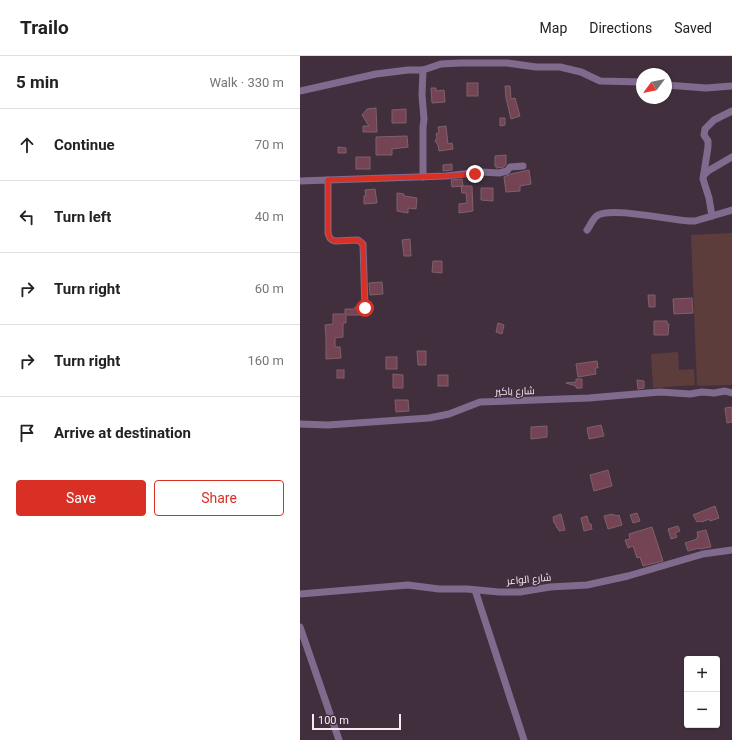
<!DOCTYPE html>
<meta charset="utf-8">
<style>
body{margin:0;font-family:Roboto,Cairo,sans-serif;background:#f2f2f2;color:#222}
.controls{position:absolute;right:12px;bottom:12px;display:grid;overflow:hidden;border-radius:4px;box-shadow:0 1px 3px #0004}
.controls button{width:36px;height:36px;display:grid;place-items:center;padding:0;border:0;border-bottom:1px solid #e0e0e0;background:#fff;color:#222;font:20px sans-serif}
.compass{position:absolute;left:336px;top:12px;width:36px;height:36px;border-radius:50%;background:#fff;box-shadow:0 1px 3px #0004;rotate:238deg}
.scale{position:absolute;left:12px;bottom:10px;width:89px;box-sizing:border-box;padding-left:4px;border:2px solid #f7eaf4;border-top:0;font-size:11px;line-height:14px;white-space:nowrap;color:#f7eaf4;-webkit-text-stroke:3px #422f3e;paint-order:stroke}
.stop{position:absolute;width:12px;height:12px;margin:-9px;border:3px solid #d93025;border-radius:50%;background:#fff}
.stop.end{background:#d93025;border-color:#fff;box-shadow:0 1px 4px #0008}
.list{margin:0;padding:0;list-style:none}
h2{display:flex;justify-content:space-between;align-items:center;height:52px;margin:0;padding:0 16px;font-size:17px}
h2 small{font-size:13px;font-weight:400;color:#767676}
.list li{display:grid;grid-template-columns:26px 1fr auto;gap:12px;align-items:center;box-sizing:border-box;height:72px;padding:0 16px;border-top:1px solid #e0e0e0}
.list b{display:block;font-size:15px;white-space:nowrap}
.list em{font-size:13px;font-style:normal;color:#767676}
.actions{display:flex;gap:8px;padding:12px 16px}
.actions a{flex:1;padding:9px 0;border:1px solid #d93025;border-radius:4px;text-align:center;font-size:14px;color:#d93025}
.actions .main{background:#d93025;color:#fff}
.icon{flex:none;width:22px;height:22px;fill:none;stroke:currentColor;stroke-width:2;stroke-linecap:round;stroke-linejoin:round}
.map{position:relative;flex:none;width:432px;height:684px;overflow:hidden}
header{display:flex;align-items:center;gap:24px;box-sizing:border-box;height:56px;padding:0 20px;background:#fff;border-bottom:1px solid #e0e0e0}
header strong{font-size:19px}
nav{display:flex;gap:22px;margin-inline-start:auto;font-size:14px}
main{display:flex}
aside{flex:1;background:#fff}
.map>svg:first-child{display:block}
</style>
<header>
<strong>Trailo</strong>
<nav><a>Map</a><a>Directions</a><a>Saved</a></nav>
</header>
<main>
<aside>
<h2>5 min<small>Walk · 330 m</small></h2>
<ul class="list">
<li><svg class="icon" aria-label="ahead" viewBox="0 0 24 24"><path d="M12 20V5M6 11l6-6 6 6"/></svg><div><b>Continue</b></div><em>70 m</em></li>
<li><svg class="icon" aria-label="left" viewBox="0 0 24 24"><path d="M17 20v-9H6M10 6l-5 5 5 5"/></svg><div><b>Turn left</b></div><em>40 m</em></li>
<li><svg class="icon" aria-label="right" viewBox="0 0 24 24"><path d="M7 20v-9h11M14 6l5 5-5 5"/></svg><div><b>Turn right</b></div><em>60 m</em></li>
<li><svg class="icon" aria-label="right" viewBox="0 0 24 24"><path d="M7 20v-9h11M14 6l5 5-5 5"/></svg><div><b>Turn right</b></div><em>160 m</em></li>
<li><svg class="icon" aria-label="arrive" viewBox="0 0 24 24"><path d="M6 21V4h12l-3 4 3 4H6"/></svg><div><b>Arrive at destination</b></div></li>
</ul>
<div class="actions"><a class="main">Save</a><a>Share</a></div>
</aside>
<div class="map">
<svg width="432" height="684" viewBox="0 0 432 684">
<rect width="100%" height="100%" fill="#422f3e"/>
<g fill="#5c3d3c">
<path d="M432,177v152l-35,1 -6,-151z"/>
<path d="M378,296l1,18 15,-1 1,16 -42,3 -2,-34z"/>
</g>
<g fill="#744354" stroke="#7d626a">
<rect x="167" y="27" width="11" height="13"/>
<path d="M205,30h5l1,13 4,-1 5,18 -9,3 -5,-21z"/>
<path d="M131,32h5v3l8,-1 1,12 -13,1z"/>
<path d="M76,52l1,24h-14v-6h6l-7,-11 5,-6z"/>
<path d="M106,53v14h-14v-13z"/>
<path d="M200,62h5v7l-5,1z"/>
<path d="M146,70l2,18 4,-1 1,6 -14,2 -1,-6 -3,-4 2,-3 -1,-4 3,-2 -1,-5z"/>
<path d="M107,80l1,11 -16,2v6h-16v-18z"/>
<path d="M38,91l8,1v5h-8z"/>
<path d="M206,99v9l-2,3 -8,1v-3l-1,1v-10z"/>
<rect x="56" y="101" width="14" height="12"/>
<path d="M152,108v6l-9,1v-6z"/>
<path d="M229,114l2,14 -11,2v5l-14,1 -2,-15 7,-3z"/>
<path d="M162,123l1,7 -11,1 -1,-7z"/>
<path d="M161,130h11l1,25 -14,2v-9l8,-1 -1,-10h-4z"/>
<path d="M181,132h12v13l-12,-1z"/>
<path d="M75,133l2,14 -13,1v-8h2l-1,-6z"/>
<path d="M97,137l7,1v2l13,2 -1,11 -8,-1v5l-11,-2z"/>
<path d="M110,183l1,17h-7l-2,-16z"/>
<path d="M133,205h9v12l-10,-1z"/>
<path d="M82,226l1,12 -13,1 -1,-12z"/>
<path d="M348,239h7v12h-6z"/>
<path d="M392,242l1,15 -19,1 -1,-15z"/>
<path d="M55,251h5l2,8h-16v8h-3v14l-8,1v9h5l1,11 -15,1v-21l-1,-13 8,-1v-10h12v-5h10z"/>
<path d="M354,265h13v3h2l-1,11h-14z"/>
<path d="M198,267l6,2 -2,9 -6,-2z"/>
<path d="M117,295h9v14h-8z"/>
<rect x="86" y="301" width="11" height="12"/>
<path d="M297,305l1,7h-3l1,6 -18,3 -2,-13z"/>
<rect x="37" y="314" width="7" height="8"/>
<path d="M93,318l10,1v13h-10z"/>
<rect x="138" y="319" width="10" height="11"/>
<path d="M276,323h6v9h-6v-2l-10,-3 10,-1z"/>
<path d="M337,324l7,1v7l-6,1z"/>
<path d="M95,344h13l1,11 -13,1z"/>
<path d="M432,351v15l-5,1 -2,-15z"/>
<path d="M301,369l3,11 -15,3 -2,-11z"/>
<path d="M247,370v11l-16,2v-12z"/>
<path d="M308,414l4,16 -18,5 -4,-16z"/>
<path d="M415,450l4,12 -9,3 -1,-2 -7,3 -1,-1 -4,1 -4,-7z"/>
<path d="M337,457l3,8 -7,2 -3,-8z"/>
<path d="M261,458l4,16 -6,1 -1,-3h-1l-2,-5h-1l-1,-6z"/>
<path d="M312,458l1,1h2l1,1 3,-1 3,10 -14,4 -4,-13z"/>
<path d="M287,460l2,8h2l1,5 -8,2 -3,-13z"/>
<path d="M378,470l2,5 -5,2 2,4 -6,2 -3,-10z"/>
<path d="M352,471l11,34 -20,5 -3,-9 -3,1 -4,-12 -5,2 -3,-8 5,-1 -1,-5z"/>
<path d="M406,474l5,17 -11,2 -1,-1 -11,3 -3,-8 12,-4v-2h1l-1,-5z"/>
</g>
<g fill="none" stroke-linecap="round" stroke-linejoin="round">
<g stroke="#806b8e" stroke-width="7">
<path d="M123,14l-1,25 2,24 -1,8v50"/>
<path d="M366,29l40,3 26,-2"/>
<path d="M0,35l76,-17 32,-4h15l18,-6 19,-1h47l29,4h24l21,5 19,9 42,1"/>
<path d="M404,119l4,-4 24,-14"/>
<path d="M28,124l118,-4 35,-4 18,1 8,-2 3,-4 13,-1"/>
<path d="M0,125l28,-1v53c1,4 2,7 7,8l23,-1 5,4 2,64"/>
<path d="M412,160l-3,-18 -6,-19 5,-32v-6l-4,-6 1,-6 9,-9 18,-9"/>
<path d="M287,174c4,-5 5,-11 11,-15 15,-8 71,5 91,6h6l37,-11"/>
<path d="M0,368l28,1 101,-7 20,-4 31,-12 109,-4 71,-6 30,2 12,-2 12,1 11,-2 7,2"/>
<path d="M175,534l49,150"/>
<path d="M0,538l108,-9 31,4h28l32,3h21l30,-5 37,-2 41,-9 75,-22 29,-4"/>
<path d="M0,571l39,113"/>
</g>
</g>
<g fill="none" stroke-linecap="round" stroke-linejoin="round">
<path stroke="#d93025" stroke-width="5" d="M65,252l-2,-64 -5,-4 -23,1c-5,-1 -6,-4 -7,-8v-53l118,-4 29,-2"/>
</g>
<g text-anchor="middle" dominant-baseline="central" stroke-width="3" stroke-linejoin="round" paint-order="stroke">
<g font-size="10" fill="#f7eaf4" stroke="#422f3e">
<text transform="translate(215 335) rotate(-1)">شارع باكير</text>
<text transform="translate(229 523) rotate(-5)">شارع الواعر</text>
</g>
</g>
</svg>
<div class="controls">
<button>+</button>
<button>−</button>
</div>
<svg class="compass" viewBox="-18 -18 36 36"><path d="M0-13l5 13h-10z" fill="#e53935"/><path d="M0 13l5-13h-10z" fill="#767676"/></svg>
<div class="scale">100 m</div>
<div class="stop" style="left:65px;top:252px"></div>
<div class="stop end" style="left:175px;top:118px"></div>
</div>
</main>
